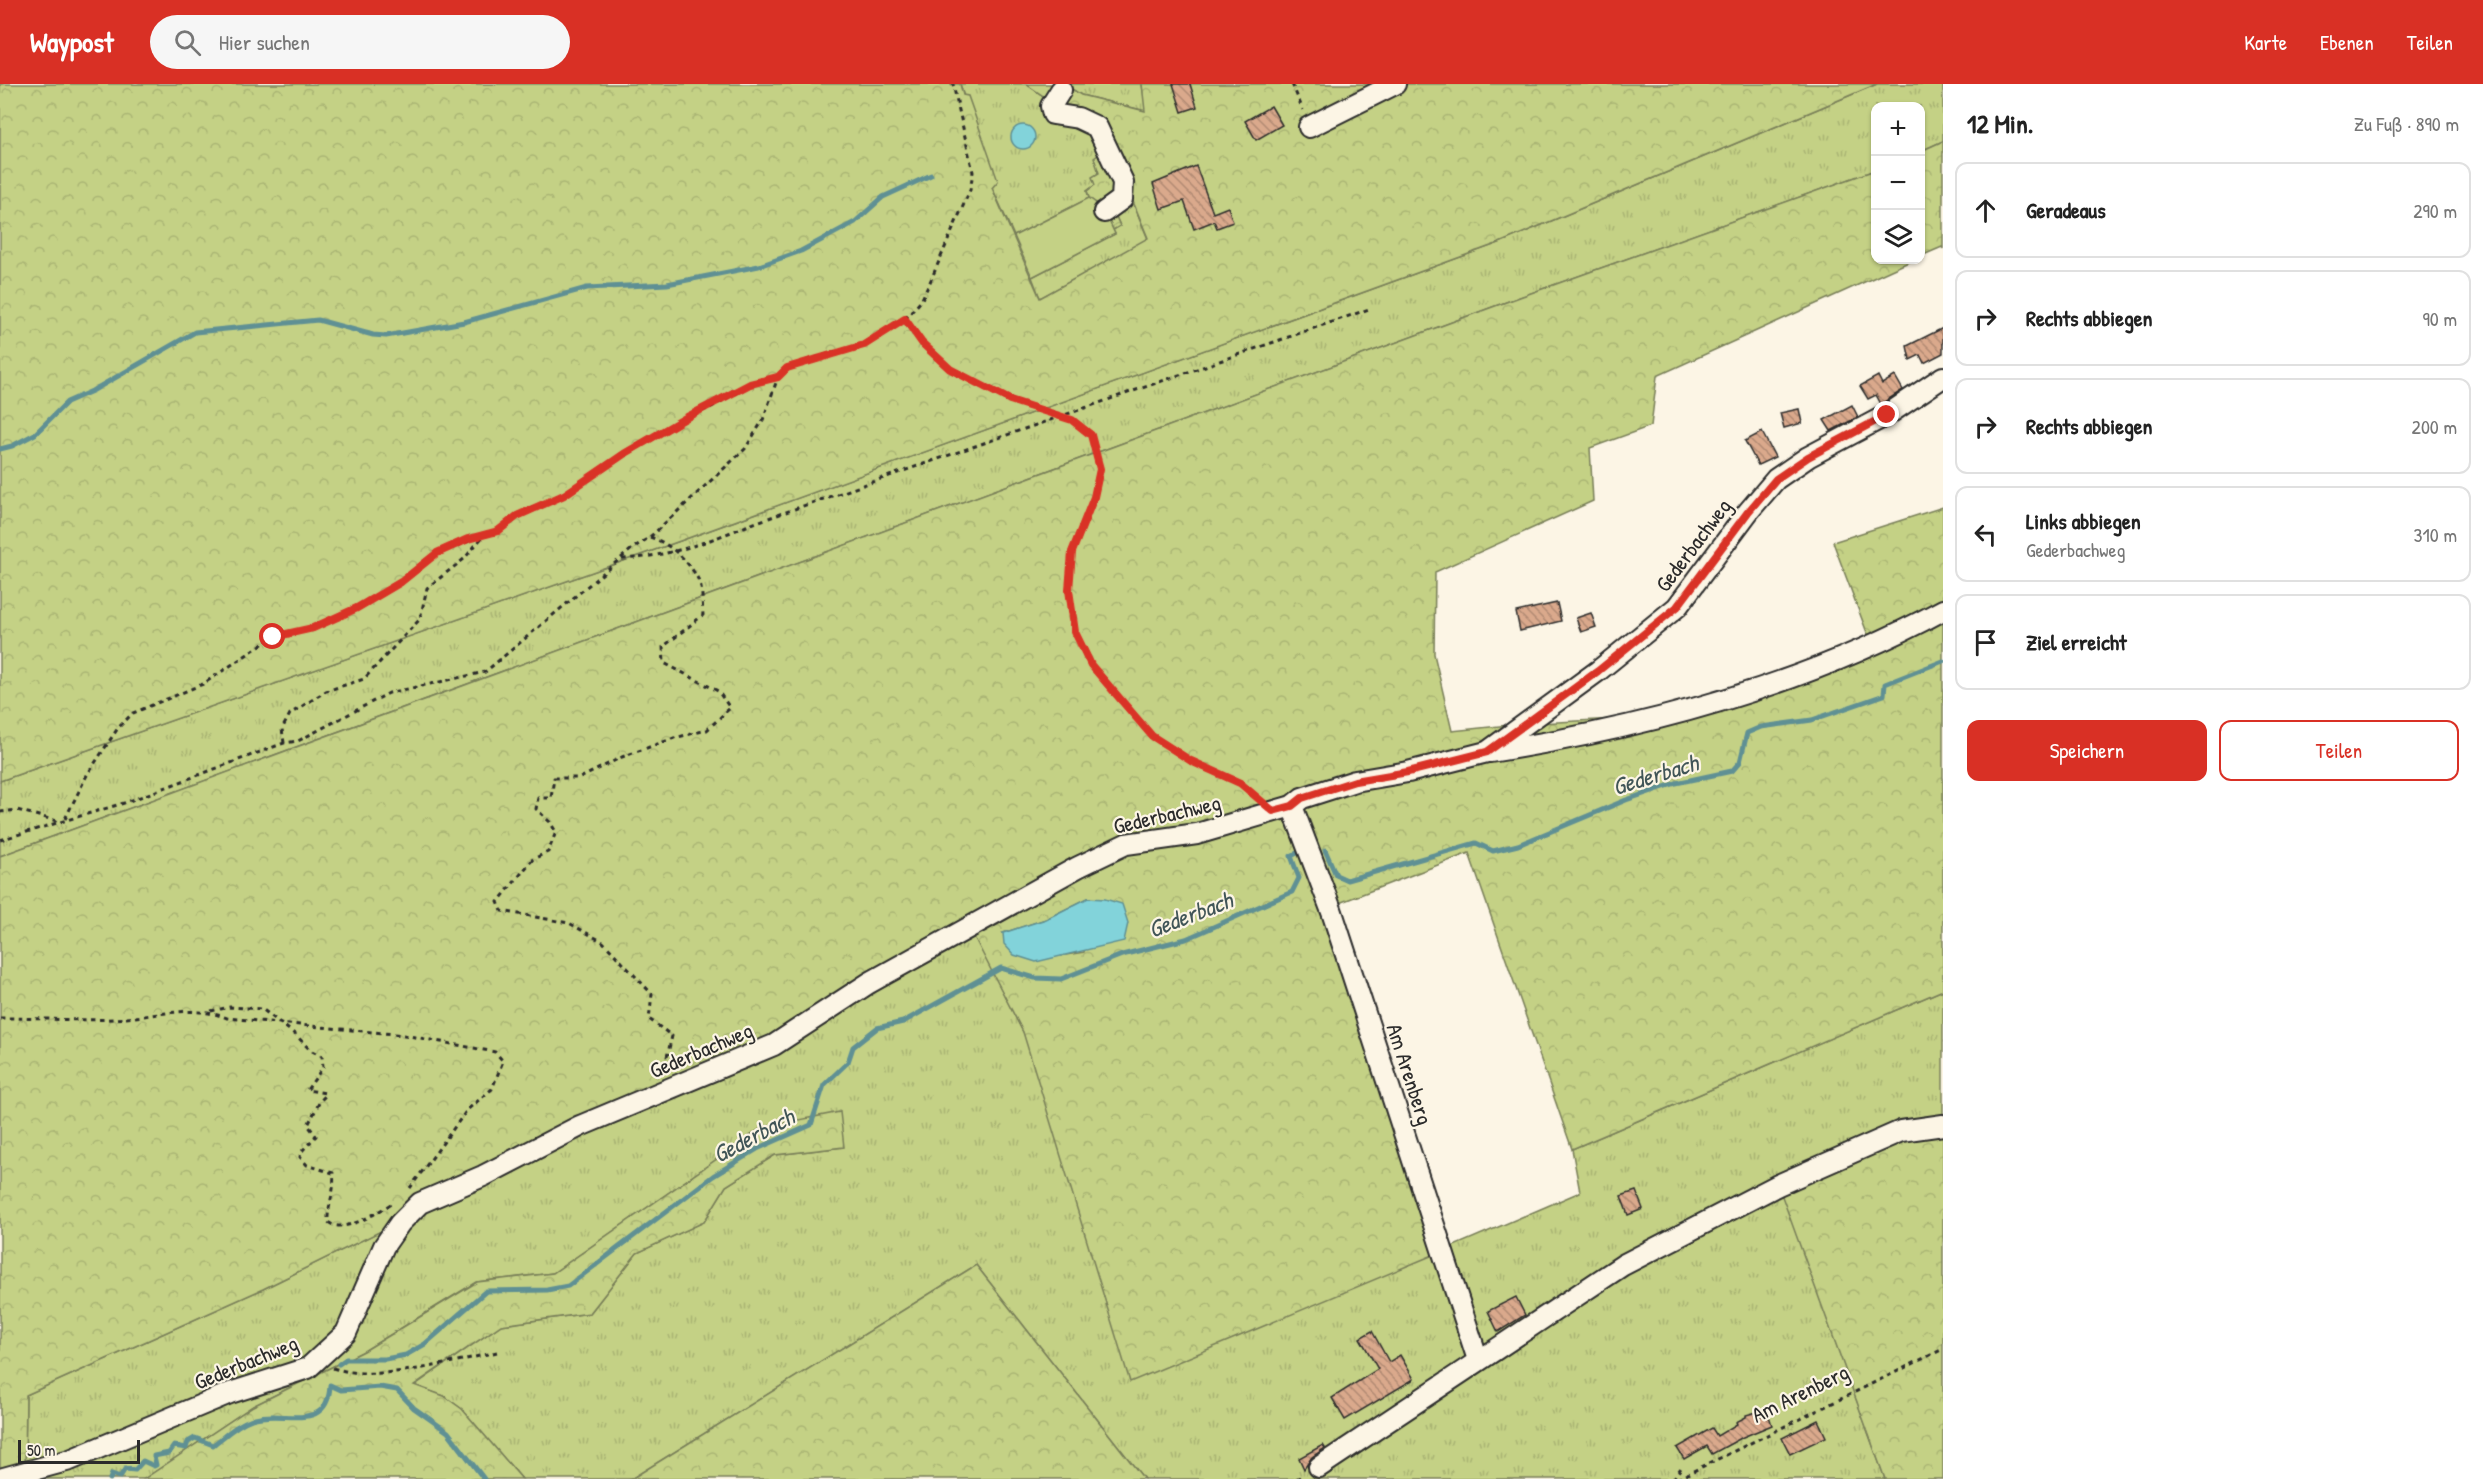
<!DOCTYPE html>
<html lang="de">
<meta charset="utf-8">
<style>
body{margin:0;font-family:"Patrick Hand",sans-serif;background:#f6f6f6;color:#222}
.controls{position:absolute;right:18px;top:18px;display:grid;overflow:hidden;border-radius:12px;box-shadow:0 2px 4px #0004}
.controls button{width:54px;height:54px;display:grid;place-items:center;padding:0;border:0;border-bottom:2px solid #e0e0e0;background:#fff;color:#222;font:30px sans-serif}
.scale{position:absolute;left:18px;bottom:15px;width:122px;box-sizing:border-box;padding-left:6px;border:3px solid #2b2b2b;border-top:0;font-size:16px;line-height:21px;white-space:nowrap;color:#2b2b2b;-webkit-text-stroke:4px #fcf5e5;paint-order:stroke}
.stop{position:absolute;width:18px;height:18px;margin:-14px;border:4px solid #d93025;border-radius:50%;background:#fff}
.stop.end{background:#d93025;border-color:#fff;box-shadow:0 2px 6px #0008}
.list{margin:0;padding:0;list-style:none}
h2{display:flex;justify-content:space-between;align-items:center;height:78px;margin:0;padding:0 24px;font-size:26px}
h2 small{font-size:20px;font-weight:400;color:#767676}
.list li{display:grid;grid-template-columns:39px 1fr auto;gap:18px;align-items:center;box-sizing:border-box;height:96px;margin:0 12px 12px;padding:0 12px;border:2px solid #e0e0e0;border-radius:12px}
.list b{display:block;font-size:22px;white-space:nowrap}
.list p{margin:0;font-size:20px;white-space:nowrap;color:#767676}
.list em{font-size:20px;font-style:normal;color:#767676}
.actions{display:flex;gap:12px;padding:18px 24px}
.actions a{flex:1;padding:14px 0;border:2px solid #d93025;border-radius:12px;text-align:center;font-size:21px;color:#d93025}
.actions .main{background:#d93025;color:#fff}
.icon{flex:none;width:33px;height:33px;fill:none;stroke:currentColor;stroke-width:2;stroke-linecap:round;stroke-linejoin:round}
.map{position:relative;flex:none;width:1943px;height:1395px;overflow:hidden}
header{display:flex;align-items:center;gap:36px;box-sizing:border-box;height:84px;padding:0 30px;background:#d93025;color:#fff}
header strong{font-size:28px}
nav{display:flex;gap:33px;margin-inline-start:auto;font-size:21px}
.search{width:420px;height:54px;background:#f6f6f6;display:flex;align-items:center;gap:15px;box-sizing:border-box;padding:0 21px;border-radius:33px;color:#767676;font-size:22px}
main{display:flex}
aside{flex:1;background:#fff}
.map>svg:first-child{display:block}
</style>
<header>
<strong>Waypost</strong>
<div class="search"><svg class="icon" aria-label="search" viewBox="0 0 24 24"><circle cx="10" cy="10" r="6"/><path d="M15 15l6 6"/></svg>Hier suchen</div>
<nav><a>Karte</a><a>Ebenen</a><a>Teilen</a></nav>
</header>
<main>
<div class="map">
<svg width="1943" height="1395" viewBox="0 0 1943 1395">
<defs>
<pattern id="grass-tufts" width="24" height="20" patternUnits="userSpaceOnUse" patternTransform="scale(1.5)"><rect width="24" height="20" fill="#c4d185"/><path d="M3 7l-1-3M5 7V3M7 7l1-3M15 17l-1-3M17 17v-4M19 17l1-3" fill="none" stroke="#a9b473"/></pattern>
<pattern id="forest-crowns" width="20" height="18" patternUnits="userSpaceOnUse" patternTransform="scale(1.5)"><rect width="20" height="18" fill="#c4d185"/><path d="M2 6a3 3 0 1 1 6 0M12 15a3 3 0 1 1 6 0" fill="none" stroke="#a9b473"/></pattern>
<pattern id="building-back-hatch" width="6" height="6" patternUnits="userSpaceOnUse" patternTransform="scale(1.5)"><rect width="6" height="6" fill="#daa98c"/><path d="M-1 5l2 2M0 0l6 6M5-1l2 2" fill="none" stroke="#b18a73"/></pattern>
</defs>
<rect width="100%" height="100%" fill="#fcf5e5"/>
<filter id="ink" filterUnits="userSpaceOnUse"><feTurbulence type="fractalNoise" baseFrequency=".0167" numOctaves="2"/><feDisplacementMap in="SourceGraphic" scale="12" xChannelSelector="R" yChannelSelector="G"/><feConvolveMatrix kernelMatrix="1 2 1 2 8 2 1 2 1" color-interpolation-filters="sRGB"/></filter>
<g filter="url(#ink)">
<g fill="url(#grass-tufts)" stroke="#787e58" stroke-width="1.5">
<path d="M960,0h66l62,44 14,24 -7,33 -8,6 2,7 -75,38 -22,-49z"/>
<path d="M1064,0h78l4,27 -65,-16z"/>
<path d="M1877,0h66v57l-22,10 -1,-45h-44l-1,64 -358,128 -1517,558v-75l680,-240 819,-298z"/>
<path d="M1128,107l20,48 -108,59 -8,-21 83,-43 -2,-4 7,-4 -7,-16z"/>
<path d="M973,849l50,99 415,221 142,-61 -8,-43 371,-159v137l-163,61 105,291h-741l-168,-214 -345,214h-109l-60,-70 -18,-13 -30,-10 87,-61 89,-12 47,-60 67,-31 22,-36 49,-31 69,-8 -81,-20 -210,146 -77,9 -112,69 -111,55 -109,73h-142l23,-11 1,-73 237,-106 321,-158z"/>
</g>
<g fill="url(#forest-crowns)" stroke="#787e58" stroke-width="1.5" fill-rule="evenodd">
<path d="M0,0h960l3,11 5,1 30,85 -6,7 48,110 108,-60 -19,-46 -16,18 7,16 -7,4 -10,-22 -14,-10 -2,-7 8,-6 -3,-8 7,-4 -5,-15 8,-6 -8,-21 -68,-47h38l17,11 64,16 -3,-27h735l-378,159 -819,298 -680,240z"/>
<path d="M1943,57v108l-1,-2 -21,9v-105z"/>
<path d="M1875,86l1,90h37l-256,116 -6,50 -61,22 3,53 -158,71 -1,82 18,77 67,-7 136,-7 155,-50 59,-29 -36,-96 110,-35v483l-371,159 -103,-296 -143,55 112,345 -308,129 -107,-350 -51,-99 -195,119 -193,79 -321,158 -237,106 -1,74 -25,10v-623l1517,-558zM1088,814l-4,54 -18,3 -63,-22 43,-14z"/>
<path d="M840,1028l4,35 -69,8 -49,31 -22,36 -67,31 -47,60 -89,12 -87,60 30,11 18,13 60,70h-378l109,-73 111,-55 113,-69 76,-9 210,-146z"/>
<path d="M1943,1043v352h-58l-106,-291 121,-53z"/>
<path d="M976,1181l168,214h-513z"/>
</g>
<path fill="#c4d185" stroke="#787e58" stroke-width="1.5" d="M1089,114l14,10 12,26 -83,43 -18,-41z"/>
<g fill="#82d3da" stroke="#5f9094" stroke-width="1.5">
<circle cx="1023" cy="53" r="12"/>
<path d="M1088,814l17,1 17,5 6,19 -4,18 -88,21 -22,-7 -10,-11 -1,-11 43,-14z"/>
</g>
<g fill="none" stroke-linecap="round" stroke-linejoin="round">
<g stroke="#5f9094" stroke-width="5">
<path d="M0,365l12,-3 23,-12 32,-32 25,-11 103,-59 123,-12 55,15 13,1 78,-14 123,-34 80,-4 92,-18 42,-15 54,-29 28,-25 48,-22"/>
<path d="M1325,766l11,25 11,5 129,-37 17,8 25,-6 108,-45 50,-17 56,-12 8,-9 7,-29 14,-6 51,-7 72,-25 1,-11 58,-23"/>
<path d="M339,1280l7,-5h39l21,-4 19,-11 61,-53 61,-1 21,-4 145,-110 44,-27 54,-24 13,-40 24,-23 5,-15 24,-19 26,-6 98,-54 34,10 26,1 61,-24 64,-16 106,-47 7,-14 -8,-22 6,-3"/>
<path d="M110,1395l2,-5 8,3 5,-8 10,1 8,-9 11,5 2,-1 -2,-9 15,-3 5,-7 12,2 2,-6 7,-4 18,7c12,-9 24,-21 39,-26 29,-11 76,16 78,-34l11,5 39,-3 17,3 17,18 34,24 36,47"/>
</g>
</g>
<g fill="url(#building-back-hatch)" stroke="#2b2b2b" stroke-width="1.5">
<path d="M1173,0h17l7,23 -15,5z"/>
<path d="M1271,22l11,19 -26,15 -11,-19z"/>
<path d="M1196,82l17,47 15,-6 5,15 -16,6 -3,-7 -20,8 -10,-28 -23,8 -8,-25z"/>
<path d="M1943,244v25l-19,10 -4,-8 -10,5 -3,-14z"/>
<path d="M1878,292l4,8 13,-8 8,14 -22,14 -5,-9 -8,4 -8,-13z"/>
<path d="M1852,321l6,12 -27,14 -7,-11z"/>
<path d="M1799,325l3,14 -18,5 -4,-15z"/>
<path d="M1762,348l13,25 -17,8 -13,-24z"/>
<path d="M1557,519l4,18 -41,10 -4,-19z"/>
<path d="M1591,529l5,14 -15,5 -5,-14z"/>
<path d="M1636,1107l7,18 -15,6 -7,-19z"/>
<path d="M1516,1213l9,18 -27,17 -10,-21z"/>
<path d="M1372,1247l17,31 11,-7 14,24 -69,41 -13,-22 46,-29 -18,-31z"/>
<path d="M1757,1328l2,5 9,-4 4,12 -29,12 -31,17 -5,-8 -23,13 -7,-11 35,-20 5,8 20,-12 -1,-2 10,-5v-2z"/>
<path d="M1818,1336l8,17 -36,17 -8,-16z"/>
<path d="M1323,1361l2,3 -13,9 -8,12 -5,-11z"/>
</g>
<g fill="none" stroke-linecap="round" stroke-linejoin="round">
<g stroke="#2b2b2b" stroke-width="24">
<g id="minor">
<path d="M1061,6l-10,16 2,8 25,4 19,9 26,55 -1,17 -18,13"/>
<path d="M1309,43l86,-43"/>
<path d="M1490,668c156,-24 313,-66 453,-142"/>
<path d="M1292,722l40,106 146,448"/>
<path d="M1319,1383l304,-202 155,-80 123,-54 42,-6"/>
<path d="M0,1395l70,-19 160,-67 78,-25 38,-35 38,-87 16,-23 20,-20 63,-27 97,-50 194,-81 95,-62 209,-116 48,-23 71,-10 95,-28 10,-8 53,-17 53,-9 79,-20 111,-81 79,-64 71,-95 28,-33 32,-22 79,-42 56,-38"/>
</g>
</g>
<g stroke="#2b2b2b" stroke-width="3" stroke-dasharray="4.5 4.5" stroke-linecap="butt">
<path d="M1292,0l11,26"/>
<path d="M905,235l17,24 28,26 60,31 62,20 19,14 9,35 -6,28 -22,55 -3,38 6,42 16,33 61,71 39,25 49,22 18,15"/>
<path d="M650,453c21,7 39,24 49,44 4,9 3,24 4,34l-40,32 1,16 54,28 12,17 -23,22 -33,8 -52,19 -42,21h-26l-3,20h-13l-2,11 14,13 6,10 -8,20 -15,7 -35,43 4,9 67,12 34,19 49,52 -3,25 23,17 -5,21 2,14"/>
<path d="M622,475c54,-3 85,-18 135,-37l615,-214"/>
<path d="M284,659l-2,-14 8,-15 36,-23 38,-12 56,-60 7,-31 37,-29 20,-24 14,-4 19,-15 47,-21 60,-41 65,-38 22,-9 39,-23 28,-7"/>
<path d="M0,728l17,-2 40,11"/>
<path d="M65,735l22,-44 31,-47 15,-15 70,-29 70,-47 40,-9 44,-20 44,-26 36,-29 46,-18"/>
<path d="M0,756l124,-37 160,-60 14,-2 91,-48 96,-21 148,-124 17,-11 95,-88 18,-29 16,-46 8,-6 26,-9 51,-14 41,-26 16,-18 9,-19 40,-92 3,-18 -20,-88"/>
<path d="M211,927l19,-4 32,2 35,27 13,14 12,6 1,11 -16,23 18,3v3l-5,5 -12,24 8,11 -15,16 -1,5 7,8 26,8c3,19 -6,32 -5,49 16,13 50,-10 66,-20"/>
<path d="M0,934c41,0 85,4 126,0 35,-3 67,-13 101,0l177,17 91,17 8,9 -11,28 -25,21 -57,78"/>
<path d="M333,1284c47,15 117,-6 164,-16"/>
<path d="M1296,1395l8,-4"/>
<path d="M1673,1395l10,-14"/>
<path d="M1677,1395l266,-130"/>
</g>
<use href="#minor" stroke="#fcf5e5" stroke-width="20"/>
</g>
</g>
<g fill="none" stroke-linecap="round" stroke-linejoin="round" filter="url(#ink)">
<path stroke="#d93025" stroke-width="8" d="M273,553l40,-9 44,-20 44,-26 36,-29 31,-14 30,-8 19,-15 47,-21 60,-41 65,-38 61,-32 28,-7 9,-9 77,-23 41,-26 17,24 28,26 60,31 62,20 19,15 9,34 -6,28 -22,55 -3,38 6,42 16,33 61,71 39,25 49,22 33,28 19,-5 10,-8 53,-17 53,-9 79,-20 111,-81 79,-64 71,-95 28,-33 32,-22 79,-42"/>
</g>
<g text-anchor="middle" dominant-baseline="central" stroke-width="4.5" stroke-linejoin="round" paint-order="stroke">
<g font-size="22" fill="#2b2b2b" stroke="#fcf5e5">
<text transform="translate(1693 461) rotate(-53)">Gederbachweg</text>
<text transform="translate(1167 730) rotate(-13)">Gederbachweg</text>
<text transform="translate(701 966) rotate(-23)">Gederbachweg</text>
<text transform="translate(1410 990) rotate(72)">Am Arenberg</text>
<text transform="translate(246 1278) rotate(-22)">Gederbachweg</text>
<text transform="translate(1800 1309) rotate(-26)">Am Arenberg</text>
</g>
<g font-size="24" font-style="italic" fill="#415557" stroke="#fcf5e5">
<text transform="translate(1655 690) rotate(-17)">Gederbach</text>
<text transform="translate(1190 830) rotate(-21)">Gederbach</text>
<text transform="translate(753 1051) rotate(-28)">Gederbach</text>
</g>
</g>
</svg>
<div class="controls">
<button>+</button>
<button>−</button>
<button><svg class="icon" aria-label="layers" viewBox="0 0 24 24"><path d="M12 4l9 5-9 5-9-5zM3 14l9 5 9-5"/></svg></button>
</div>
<div class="scale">50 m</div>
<div class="stop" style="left:273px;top:553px"></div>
<div class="stop end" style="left:1887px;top:331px"></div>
</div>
<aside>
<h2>12 Min.<small>Zu Fuß · 890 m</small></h2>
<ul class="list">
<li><svg class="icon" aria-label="ahead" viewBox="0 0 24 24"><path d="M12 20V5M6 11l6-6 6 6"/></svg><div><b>Geradeaus</b></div><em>290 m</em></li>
<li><svg class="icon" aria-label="right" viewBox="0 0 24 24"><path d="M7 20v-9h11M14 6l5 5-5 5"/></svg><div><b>Rechts abbiegen</b></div><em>90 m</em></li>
<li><svg class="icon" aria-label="right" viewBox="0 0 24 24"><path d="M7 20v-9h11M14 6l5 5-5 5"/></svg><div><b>Rechts abbiegen</b></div><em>200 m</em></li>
<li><svg class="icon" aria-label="left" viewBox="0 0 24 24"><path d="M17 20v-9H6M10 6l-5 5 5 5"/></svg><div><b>Links abbiegen</b><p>Gederbachweg</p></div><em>310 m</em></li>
<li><svg class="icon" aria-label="arrive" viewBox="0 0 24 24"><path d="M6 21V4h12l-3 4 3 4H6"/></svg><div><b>Ziel erreicht</b></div></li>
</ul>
<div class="actions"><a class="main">Speichern</a><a>Teilen</a></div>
</aside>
</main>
